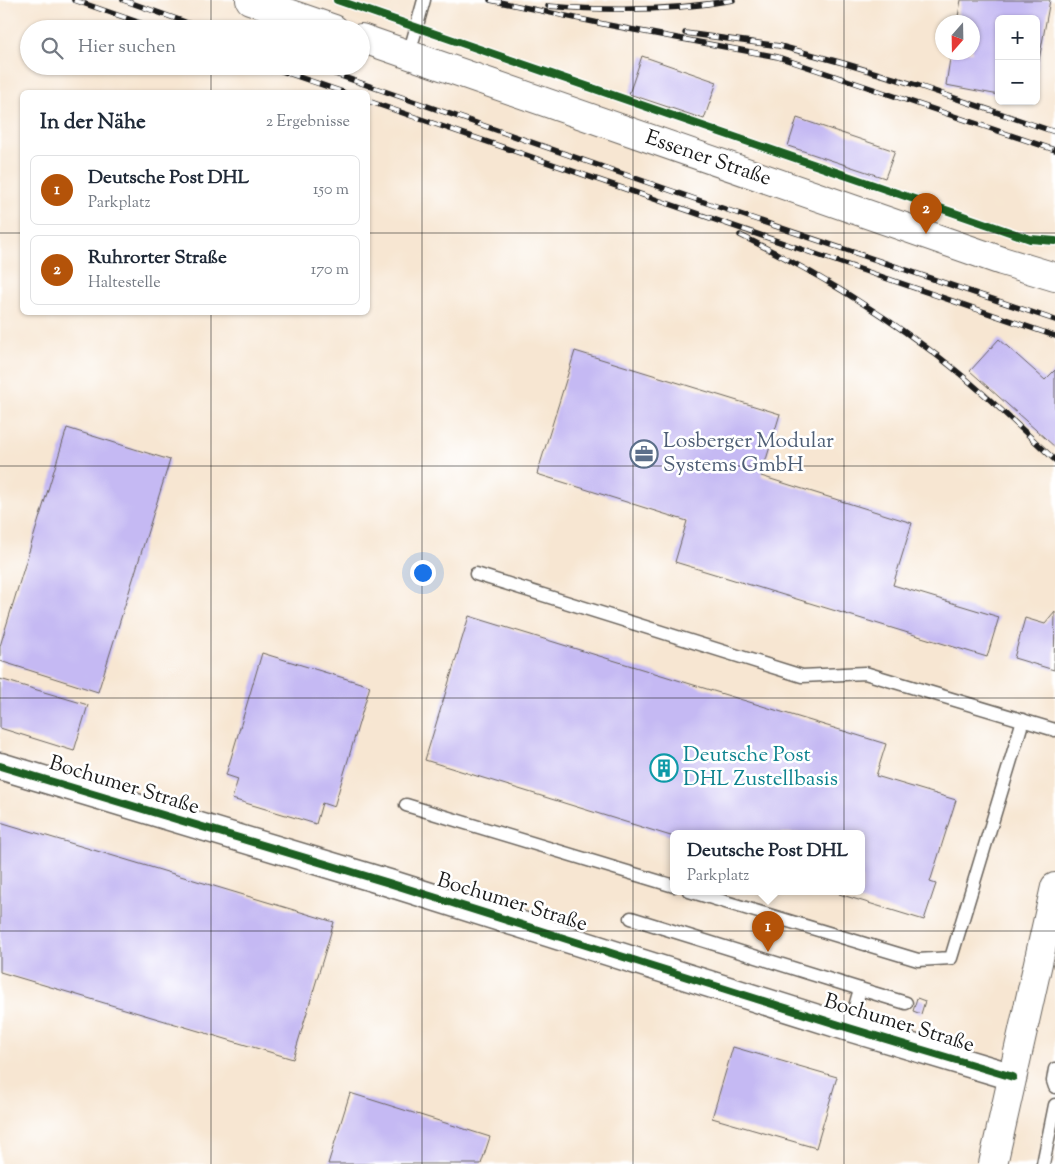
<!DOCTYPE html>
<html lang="de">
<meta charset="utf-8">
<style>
body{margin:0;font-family:"Sorts Mill Goudy",serif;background:#f2f2f3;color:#1f2937}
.controls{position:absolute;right:15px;top:15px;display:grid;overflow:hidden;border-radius:8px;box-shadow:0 1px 4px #0004}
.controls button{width:45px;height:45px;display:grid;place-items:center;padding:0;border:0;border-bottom:1px solid #e0e1e3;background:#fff;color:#1f2937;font:25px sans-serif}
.compass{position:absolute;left:935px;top:15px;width:45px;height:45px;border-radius:50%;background:#fff;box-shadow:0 1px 4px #0004;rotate:200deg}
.you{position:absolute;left:422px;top:572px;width:18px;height:18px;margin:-12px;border:4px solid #fff;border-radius:50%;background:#1a73e8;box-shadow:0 0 0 8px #1a73e833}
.badge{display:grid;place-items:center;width:32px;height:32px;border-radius:50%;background:#b45309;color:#fff;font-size:16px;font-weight:700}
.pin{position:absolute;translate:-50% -41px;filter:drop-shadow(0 1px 2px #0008)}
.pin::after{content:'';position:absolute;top:26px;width:18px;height:15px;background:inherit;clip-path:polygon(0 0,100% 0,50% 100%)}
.popup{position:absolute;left:670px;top:830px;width:195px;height:65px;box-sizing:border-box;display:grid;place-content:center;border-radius:8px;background:#fff;filter:drop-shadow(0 1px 4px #0005);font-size:16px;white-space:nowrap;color:#747a83}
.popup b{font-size:19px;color:#1f2937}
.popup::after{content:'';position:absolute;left:50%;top:100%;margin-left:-10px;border:10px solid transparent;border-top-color:#fff}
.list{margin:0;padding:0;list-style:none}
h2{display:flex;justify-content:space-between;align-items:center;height:65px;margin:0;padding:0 20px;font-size:21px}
h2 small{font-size:16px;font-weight:400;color:#747a83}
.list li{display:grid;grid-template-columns:32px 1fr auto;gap:15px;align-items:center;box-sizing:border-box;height:70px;margin:0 10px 10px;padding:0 10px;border:1px solid #e0e1e3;border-radius:8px}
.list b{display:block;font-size:19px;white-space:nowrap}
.list p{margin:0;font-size:16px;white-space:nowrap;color:#747a83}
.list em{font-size:16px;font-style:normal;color:#747a83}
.icon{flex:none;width:28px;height:28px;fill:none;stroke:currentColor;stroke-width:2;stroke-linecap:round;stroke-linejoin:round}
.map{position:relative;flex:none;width:1055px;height:1164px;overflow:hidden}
.search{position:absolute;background:#fff;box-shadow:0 1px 4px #0004;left:20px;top:20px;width:350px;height:55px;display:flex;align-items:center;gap:12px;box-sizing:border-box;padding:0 18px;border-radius:28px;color:#747a83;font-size:19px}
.panel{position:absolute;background:#fff;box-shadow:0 1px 4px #0004;left:20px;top:90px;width:350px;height:225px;border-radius:8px}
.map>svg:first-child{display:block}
</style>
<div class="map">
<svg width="1055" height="1164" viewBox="0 0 1055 1164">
<rect width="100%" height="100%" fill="#fff"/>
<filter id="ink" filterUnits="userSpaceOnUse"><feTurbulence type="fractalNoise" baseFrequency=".02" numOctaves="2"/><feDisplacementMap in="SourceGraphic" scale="10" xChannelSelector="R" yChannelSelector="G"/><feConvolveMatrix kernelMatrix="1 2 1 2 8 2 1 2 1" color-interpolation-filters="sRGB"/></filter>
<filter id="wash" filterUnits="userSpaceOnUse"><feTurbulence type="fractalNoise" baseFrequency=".0096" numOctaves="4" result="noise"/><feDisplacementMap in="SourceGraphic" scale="20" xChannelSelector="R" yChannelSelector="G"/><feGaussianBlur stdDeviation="1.12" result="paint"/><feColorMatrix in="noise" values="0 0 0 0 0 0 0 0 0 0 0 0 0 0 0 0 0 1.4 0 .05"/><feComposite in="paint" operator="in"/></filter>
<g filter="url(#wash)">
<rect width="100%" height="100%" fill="#f7e6d2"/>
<g id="blocks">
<g fill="#c5b9f3">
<path d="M961,0h89l-13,71 -1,-52h-37v76l-53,-10 5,-33h21v-30h-15z"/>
<path d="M642,56l75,26 -13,37 -75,-25z"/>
<path d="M797,118l98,33 -10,27 -97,-32z"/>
<path d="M999,339l46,41 10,-10v77l-85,-76z"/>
<path d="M575,351l205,63 -19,62 151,47 -19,62 106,32 -12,40 -312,-95 12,-41 -150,-47z"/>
<path d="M67,428l103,32 -72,232 -98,-31v-15z"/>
<path d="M1055,612l-1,58 -40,-12 11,-40 20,6z"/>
<path d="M469,616l417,128 -10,32 80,24 -26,82 6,2 -12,36 -85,-26 1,-3h22v-58h-188v4l-249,-77z"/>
<path d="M262,653l108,33 -36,121 -12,-4 -6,21 -84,-25 6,-20 -12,-4z"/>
<path d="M0,679l88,26 -14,46 -74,-23z"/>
<path d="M0,822l334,100 -41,137 -293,-87z"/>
<path d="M917,998l8,3 -4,13 -8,-3z"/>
<path d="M733,1047l104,30 -21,71 -104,-30z"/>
<path d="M350,1093l140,44 -9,27h-153z"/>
</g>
</g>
</g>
<g filter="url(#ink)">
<use href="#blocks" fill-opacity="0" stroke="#69635c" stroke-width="1"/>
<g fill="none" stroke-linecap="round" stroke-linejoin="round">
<g stroke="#69635c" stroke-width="15">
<g id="service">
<path d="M409,54l15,-54"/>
<path d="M476,574l326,102 63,-3 190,57"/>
<path d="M406,805l268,81"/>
<path d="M689,891l229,69 33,-2 72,-238"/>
<path d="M631,918l229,71 -11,39"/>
<path d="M860,989l46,14"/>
<path d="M1055,1069l-2,12 2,6"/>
<path d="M1043,1164l12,-59"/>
</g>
</g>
<g stroke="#69635c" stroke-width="29">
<path id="minor" d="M0,766l389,117 460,145 164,49"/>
</g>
<g stroke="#69635c" stroke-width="30">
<g id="tertiary">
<path d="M250,0l84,29"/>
<path d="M361,38l641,223 53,16"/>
<path d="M993,1164l62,-277"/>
</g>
</g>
<use href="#service" stroke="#fff" stroke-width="12"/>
<use href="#minor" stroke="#fff" stroke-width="26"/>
<use href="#tertiary" stroke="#fff" stroke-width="28"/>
<g stroke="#1c1c1c" stroke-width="5.5">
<g id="rail">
<path d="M74,0l84,29"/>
<path d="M123,0l82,29"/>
<path d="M490,0l118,25 170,32 277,93"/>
<path d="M548,6c61,5 125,5 185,-6"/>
<path d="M685,33l95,13 63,17 76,23 136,46"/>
<path d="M267,66l76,26"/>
<path d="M312,66l386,134 357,120"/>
<path d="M368,101l687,235"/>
<path d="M740,235c64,31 126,68 183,110 47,34 89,75 132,115"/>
</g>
</g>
<use href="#rail" stroke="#fff" stroke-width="4" stroke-dasharray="11" stroke-linecap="butt"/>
<g stroke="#fff" stroke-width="11">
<g id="cycleway">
<path d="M337,0l693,239 25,2"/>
<path d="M0,766l389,117 460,145 164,49"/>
</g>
</g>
<use href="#cycleway" stroke="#1b5e20" stroke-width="8"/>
</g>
</g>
<path fill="none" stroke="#1c1c1c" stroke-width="1" stroke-opacity="0.55" d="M211,0v29M422,0v1164M633,0v1164M844,0v1164M211,66v26M0,233h22M368,233h687M211,312v852M0,466h1055M0,698h1055M0,931h1055"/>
<defs>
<g id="office-ring" transform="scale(1.4375)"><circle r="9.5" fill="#fff" stroke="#5c6f8a" stroke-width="1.5"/><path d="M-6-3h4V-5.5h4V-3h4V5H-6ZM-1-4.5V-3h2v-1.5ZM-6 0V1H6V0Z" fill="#5c6f8a"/></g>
<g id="building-ring" transform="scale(1.4375)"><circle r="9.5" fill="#fff" stroke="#0f9aa8" stroke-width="1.5"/><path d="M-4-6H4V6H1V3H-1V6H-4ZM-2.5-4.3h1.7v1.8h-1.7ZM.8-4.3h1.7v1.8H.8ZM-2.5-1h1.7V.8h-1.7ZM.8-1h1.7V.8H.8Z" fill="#0f9aa8"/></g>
</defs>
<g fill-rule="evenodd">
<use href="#office-ring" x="644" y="454"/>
<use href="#building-ring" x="664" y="768"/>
</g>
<g text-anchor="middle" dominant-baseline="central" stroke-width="5" stroke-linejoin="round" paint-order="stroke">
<g font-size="21" fill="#1c1c1c" stroke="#fff">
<text transform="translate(708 159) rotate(19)">Essener Straße</text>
<text transform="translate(124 786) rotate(17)">Bochumer Straße</text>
<text transform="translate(512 903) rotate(17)">Bochumer Straße</text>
<text transform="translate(899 1024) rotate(17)">Bochumer Straße</text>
</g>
<g font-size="21" fill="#4e5e75" stroke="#fff" text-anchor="start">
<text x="663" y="442">Losberger Modular<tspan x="663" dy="24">Systems GmbH</tspan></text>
</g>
<g font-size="21" fill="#0d838f" stroke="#fff" text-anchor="start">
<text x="683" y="756">Deutsche Post<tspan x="683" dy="24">DHL Zustellbasis</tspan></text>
</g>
</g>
</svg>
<div class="controls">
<button>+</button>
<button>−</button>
</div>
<svg class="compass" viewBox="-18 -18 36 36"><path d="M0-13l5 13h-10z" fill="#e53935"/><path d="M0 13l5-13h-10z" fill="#747a83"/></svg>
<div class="you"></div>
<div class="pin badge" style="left:768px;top:952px">1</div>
<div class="popup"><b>Deutsche Post DHL</b>Parkplatz</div>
<div class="pin badge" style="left:926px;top:234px">2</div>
<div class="search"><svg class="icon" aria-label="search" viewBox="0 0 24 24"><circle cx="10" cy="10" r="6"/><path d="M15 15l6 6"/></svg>Hier suchen</div>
<section class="panel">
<h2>In der Nähe<small>2 Ergebnisse</small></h2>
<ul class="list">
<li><span class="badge">1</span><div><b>Deutsche Post DHL</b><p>Parkplatz</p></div><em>150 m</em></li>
<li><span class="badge">2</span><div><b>Ruhrorter Straße</b><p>Haltestelle</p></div><em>170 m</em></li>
</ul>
</section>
</div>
